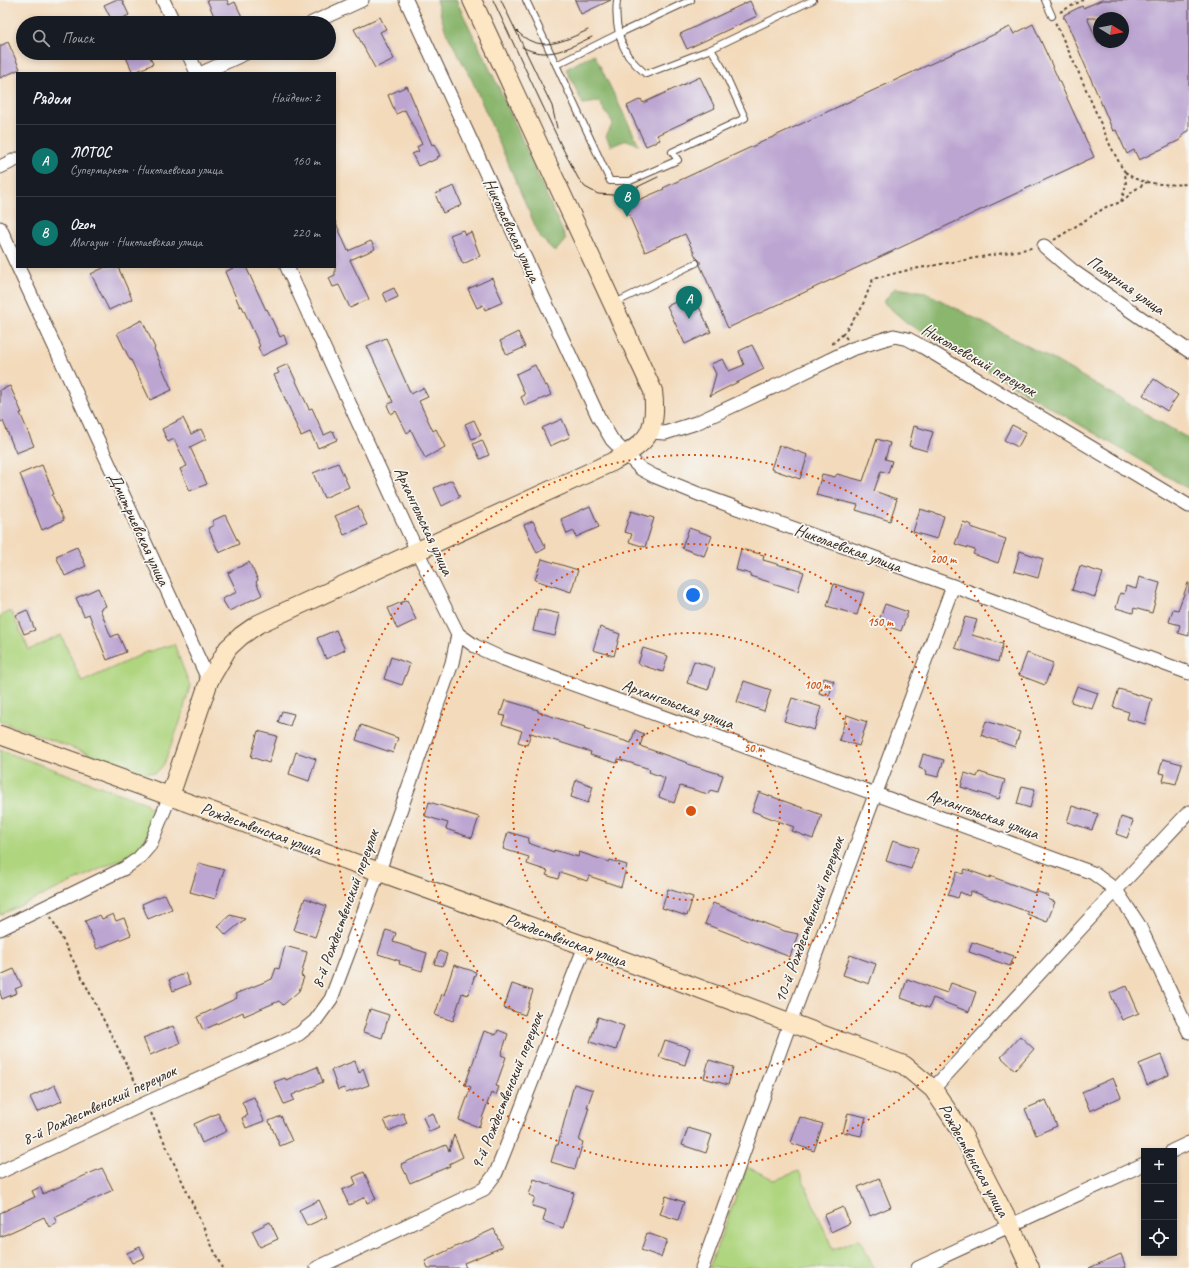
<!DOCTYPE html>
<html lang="ru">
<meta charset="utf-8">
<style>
body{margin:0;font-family:Caveat,sans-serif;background:#242831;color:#f1f3f6}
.controls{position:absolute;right:12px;bottom:12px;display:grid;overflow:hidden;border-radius:0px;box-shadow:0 2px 6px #0003}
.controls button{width:36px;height:36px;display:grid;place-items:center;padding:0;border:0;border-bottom:1px solid #363941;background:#171b24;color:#f1f3f6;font:20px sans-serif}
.compass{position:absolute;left:1093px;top:12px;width:36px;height:36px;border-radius:50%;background:#171b24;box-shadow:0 2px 6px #0003;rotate:100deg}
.you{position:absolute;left:693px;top:595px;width:14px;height:14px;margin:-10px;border:3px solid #fff;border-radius:50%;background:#1a73e8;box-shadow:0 0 0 6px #1a73e833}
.badge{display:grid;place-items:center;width:26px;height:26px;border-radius:50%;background:#0f766e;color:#fff;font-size:13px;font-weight:700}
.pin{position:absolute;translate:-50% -33px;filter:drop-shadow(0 1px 2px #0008)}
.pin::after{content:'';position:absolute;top:21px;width:14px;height:12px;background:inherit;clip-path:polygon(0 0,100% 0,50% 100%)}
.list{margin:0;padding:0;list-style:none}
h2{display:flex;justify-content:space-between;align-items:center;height:52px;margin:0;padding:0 16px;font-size:17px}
h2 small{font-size:13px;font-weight:400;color:#9ea1a6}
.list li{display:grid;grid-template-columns:26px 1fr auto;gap:12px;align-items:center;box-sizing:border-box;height:72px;padding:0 16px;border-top:1px solid #363941}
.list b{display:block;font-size:15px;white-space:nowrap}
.list p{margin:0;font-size:13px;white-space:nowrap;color:#9ea1a6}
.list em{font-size:13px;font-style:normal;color:#9ea1a6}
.icon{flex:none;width:22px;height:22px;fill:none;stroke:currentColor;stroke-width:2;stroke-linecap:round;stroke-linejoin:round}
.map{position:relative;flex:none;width:1189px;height:1268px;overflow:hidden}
.search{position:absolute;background:#171b24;box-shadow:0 2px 6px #0003;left:16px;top:16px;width:320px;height:44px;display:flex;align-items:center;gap:10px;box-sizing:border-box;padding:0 14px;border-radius:22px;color:#9ea1a6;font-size:15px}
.panel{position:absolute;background:#171b24;box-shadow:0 2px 6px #0003;left:16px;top:72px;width:320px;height:196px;border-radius:0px}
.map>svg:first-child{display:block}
</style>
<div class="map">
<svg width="1189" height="1268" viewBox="0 0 1189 1268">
<rect width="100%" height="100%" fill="#f6f6f2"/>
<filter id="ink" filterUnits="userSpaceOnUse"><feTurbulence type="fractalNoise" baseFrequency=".025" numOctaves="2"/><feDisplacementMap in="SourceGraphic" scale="8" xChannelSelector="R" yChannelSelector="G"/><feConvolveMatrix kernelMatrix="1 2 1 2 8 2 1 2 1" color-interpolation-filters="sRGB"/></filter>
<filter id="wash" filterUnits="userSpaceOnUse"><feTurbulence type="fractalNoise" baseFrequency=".012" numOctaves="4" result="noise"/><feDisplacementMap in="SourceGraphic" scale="16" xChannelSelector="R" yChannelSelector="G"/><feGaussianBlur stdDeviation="0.9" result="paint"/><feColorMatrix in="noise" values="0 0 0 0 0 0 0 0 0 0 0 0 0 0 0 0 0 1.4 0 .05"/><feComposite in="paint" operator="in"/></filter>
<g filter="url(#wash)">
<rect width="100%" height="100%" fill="#f3dabb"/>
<g fill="#afd57f" stroke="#75804e">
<path d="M11,611l18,39 32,-15 21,47 65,-30 27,-8 16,42 -10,36 -16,42 -8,9 -18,-1 -138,-51v-105z"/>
<path d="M0,750l146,53 7,10v10l-10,21 -15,12 -128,59z"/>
<path d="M747,1167l28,13 24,-9 34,79 26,-11 15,29h-165z"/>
</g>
<g fill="#8bb66e" stroke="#637046">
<path d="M436,0h20l44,90 66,149 -11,13 -15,-15 -68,-157 -26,-48z"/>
<path d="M594,54l45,91 -12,-5 -16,6 -5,-10 7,-13 -14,-21 -16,2 -17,-35z"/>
<path d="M895,288l30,4 131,69 133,78v50l-282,-166 -24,-21z"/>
</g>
<g id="blocks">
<g fill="#bca5d1" fill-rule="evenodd">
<path d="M115,0h7l7,15 -16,8 -9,-18z"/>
<path d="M207,0h20l2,5 6,-3 10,21h-28z"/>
<path d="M575,0h36l-30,14z"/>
<path d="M1102,0h87v131l-5,2 -4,7 -41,20 -5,-10 -7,4 -11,-24 -3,1 -48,-113h-2l1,-1v-2l18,-9 1,2zM1087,18h36v24h-25z"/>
<path d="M750,1l7,15 -70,33 -7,-15z"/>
<path d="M380,17l6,12 -6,3 14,27 -19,9 -21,-39z"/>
<path d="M1033,24l61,133 -366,171 -28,-63v-4l-4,-4 -11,-23 -40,18 -20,-46 39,-17 -1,-1 347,-161 4,7z"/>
<path d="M8,42l12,27 -20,9v-32z"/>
<path d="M136,53h12l5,11 -20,9 -7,-16z"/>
<path d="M700,77l15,31 -58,27 3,5 -14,6 -19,-40 14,-7 2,4z"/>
<path d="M407,86l25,59 2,-1 6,12 -3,1 1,1 -8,4v-1l-12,5 -6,-12 7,-3 -2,-4 5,-3 -17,-34 -9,4 -8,-19z"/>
<path d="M454,186l8,19 -19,8 -8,-19z"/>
<path d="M335,221l13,30 23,-10 4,8 -25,11 19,39 -19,9 -11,-23 -6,2 -4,-9 6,-3z"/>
<path d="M463,230l2,5 6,-3 9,24 -17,8 -13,-29z"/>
<path d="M105,267h13l14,32 -23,11 -18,-36z"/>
<path d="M235,267h11l20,43 1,-1 13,28 4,-2 3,9 -25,12 -4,-9 2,-1 -18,-40 -2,1 -15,-35z"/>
<path d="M492,278l11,24 -18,8 -2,-5 -6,3 -9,-19z"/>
<path d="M394,288l4,9 -11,5 -4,-9z"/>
<path d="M693,294l18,38 -26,12 -18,-38z"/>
<path d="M142,320l13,28 -1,1 18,41 -22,10 -19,-40h-1l-13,-27z"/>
<path d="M518,332l7,15 -18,8 -7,-14z"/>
<path d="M386,338l25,56 12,-6 5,9 -9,4 14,30 3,-2 9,18 -20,11 -14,-28 -4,3 -11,-22 -5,3 -4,-9 6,-3 -26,-56z"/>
<path d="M752,345l12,24 -54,27 6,-22 -5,-10 12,-5 6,12 15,-6 -5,-14z"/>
<path d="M288,364l21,45 3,-1 12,27 9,-4 4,9 -19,8 -8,-16 -9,4 -9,-20h1l-19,-41 5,-2 -2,-4z"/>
<path d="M535,365l10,21 2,-1 4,10 -26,11 -4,-9 4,-2 -9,-21z"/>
<path d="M1154,379l24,16 -11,16 -24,-16z"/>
<path d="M10,386l12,27h-2l14,33 -18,7 -13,-32 -3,1v-32z"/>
<path d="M183,418l8,16 10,-5 5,10 -16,8 17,37 -17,7 -10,-22 7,-3 -13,-27 -6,3 -6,-13z"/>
<path d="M562,419l8,18 -20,9 -8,-18z"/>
<path d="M474,420l7,15 -9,4 -7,-15z"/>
<path d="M1012,425l14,7 -8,15 -14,-7z"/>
<path d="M914,426l19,6 -6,19 -18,-5z"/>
<path d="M877,439l13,4 -5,16 7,2 -4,12 -7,-2 -7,20 23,8 -7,22 -34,-11 2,-5 -42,-10 6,-21 13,3 2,-3 26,7z"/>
<path d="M482,440l7,15 -9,4 -7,-15z"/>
<path d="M779,445l29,10 -8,24 -29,-10z"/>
<path d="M338,463l11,24 -25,11 -11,-25z"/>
<path d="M42,465l12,29 -2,1 12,25 -22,10 -22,-56z"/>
<path d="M452,480l8,17 -18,9 -8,-18z"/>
<path d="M358,506l9,19 -23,10 -9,-19z"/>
<path d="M590,506l9,21 -23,10 -2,-6 -7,3 -6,-15z"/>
<path d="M920,509l24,7 -7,23 -24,-7z"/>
<path d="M631,511l23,7 -9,29 -16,-5 3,-8 -8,-2z"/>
<path d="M225,515l14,29 -20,9 -11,-25 6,-3 -2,-4z"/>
<path d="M533,521l13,27 -9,5 -13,-28z"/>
<path d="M963,522l9,3 -1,2 35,12 -8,24 -25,-9 2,-4 -20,-6z"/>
<path d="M689,528l23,8 -8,20 -22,-8z"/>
<path d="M77,547l9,19 -21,10 -9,-20z"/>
<path d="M741,549l23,6 -1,5 41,12 -6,19 -48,-15 1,-2 -15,-4z"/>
<path d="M1020,551l23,8 -5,19 -24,-7z"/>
<path d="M542,559l36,11 -7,22 -36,-12z"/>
<path d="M249,562l9,18 -2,2 6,13 -33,16 -7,-12 15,-7 -9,-19z"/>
<path d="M1080,566l23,7 -8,24 -23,-7z"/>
<path d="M1139,577l21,6 -8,30 -18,-5 -1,5 -17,-5 4,-15 4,1 2,-8 10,3z"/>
<path d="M1188,583h1v53l-11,-3 2,-8 -11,-3 4,-13 5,1z"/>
<path d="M834,584l30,9 -7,22 -30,-9z"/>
<path d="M98,588l8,18 -6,3 11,28 7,-3 8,18 -19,8 -18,-46 -5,2 -8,-18z"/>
<path d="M407,600l9,20 -19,9 -9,-21z"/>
<path d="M885,604l23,8 -7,19 -23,-8z"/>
<path d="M538,609l22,5 -5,22 -22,-5z"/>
<path d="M27,610l8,20 -11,4 -8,-19z"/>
<path d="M965,617l12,3 -5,15 31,9 -5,18 -43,-14z"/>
<path d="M600,627l20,7 -6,22 -21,-6z"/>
<path d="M336,630l9,20 -19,9 -9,-21z"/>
<path d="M643,648l25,8 -5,16 -25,-8z"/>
<path d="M1027,653l26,10 -8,22 -26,-10z"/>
<path d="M391,657l19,7 -8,21 -18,-6z"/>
<path d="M694,661l21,7 -7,22 -21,-7z"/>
<path d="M824,678l10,3 -5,15 -10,-3z"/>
<path d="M744,681l27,9 -7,21 -27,-9z"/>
<path d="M1077,686l21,7 -6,16 -21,-7z"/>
<path d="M1119,689l33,10 -7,25 -18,-5 2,-7 -16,-5z"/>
<path d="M792,698l29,9 -7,23 -30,-9z"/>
<path d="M505,700l33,10v2l47,15 -1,1 47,15 4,-13 9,4 -4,12 48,17 -1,1 36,11 -5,17 -8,-2 -2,4 -28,-8 -6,17 -15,-6 6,-19 -16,-6 1,-3 -32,-10 -1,4 -27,-8 1,-3 -60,-19 -4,12 -9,-3 4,-11 -20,-7 3,-8 -5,-1z"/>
<path d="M282,711l12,3 -4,12 -12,-4z"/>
<path d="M847,715l20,7 -8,24 -20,-6z"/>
<path d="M986,721l34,11 -5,15 -34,-12z"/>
<path d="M361,725l37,13 -5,15 -37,-13z"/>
<path d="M258,731l19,5 -8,27 -18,-6z"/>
<path d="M296,752l20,7 -7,22 -20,-7z"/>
<path d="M923,754l21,6 -6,17 -12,-3 1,-3 -8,-3z"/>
<path d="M1163,759l19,5 -6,20 -13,-3 2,-7 -6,-1z"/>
<path d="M979,772l26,8 -6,19 -38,-12 4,-14 12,4z"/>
<path d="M576,780l17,6 -5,17 -17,-6z"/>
<path d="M1022,786l13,3 -5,19 -13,-4z"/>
<path d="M759,792l63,23 -9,24 -21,-8 2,-4 -42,-16z"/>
<path d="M429,802l50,15 -7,21 -26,-9 2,-6 -23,-7z"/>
<path d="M1072,806l26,8 -6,16 -25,-8z"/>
<path d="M1121,817l12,4 -6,17 -11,-4z"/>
<path d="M508,832l21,6 -1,5 26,9v-2l24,7 1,-5 30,10 1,-2 17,5 -6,22 -32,-11 -2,5 -27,-9 -2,7 -12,-4 2,-4 -21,-7 2,-7 -26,-8z"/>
<path d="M893,840l25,8 -7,21 -25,-8z"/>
<path d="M199,863l25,7 -9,29 -25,-7z"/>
<path d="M965,869l25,9v-2l45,17v-2l14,5 -1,3 7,3 -8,20 -20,-8 1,-2 -57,-21 -2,5 -9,-4 -2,6 -10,-3 9,-23 6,2z"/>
<path d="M668,889l25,8 -6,19 -25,-8z"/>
<path d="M165,894l7,15 -24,10 -6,-15z"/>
<path d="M305,898l21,8 -11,31 -21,-7z"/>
<path d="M713,903l71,28 14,3 -8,23 -85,-33z"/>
<path d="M113,914l3,7 8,-3 7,17 -34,14 -12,-28 15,-6 2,4z"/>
<path d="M230,915l15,4 -19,16 -8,-9z"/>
<path d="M386,930l10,3 -3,9 34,11 -5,18 -23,-7 1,-3 -22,-7z"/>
<path d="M972,942l42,14 -4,10 -41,-14z"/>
<path d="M285,946l22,6 -6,24 3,1 -5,14 -16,14 -4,-4 -35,15 -1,-4 -40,18 -6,-13 40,-19 -2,-4 37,-15 4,-11 3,1z"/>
<path d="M439,951l8,3 -4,12 -9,-2z"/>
<path d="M850,955l26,9 -7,20 -26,-9z"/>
<path d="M454,965l22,7 -8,23 -6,-2 -9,28 -18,-6 7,-21 2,1z"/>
<path d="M14,969l8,17 -7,3 2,4 -15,6 -2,-6v-18z"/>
<path d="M185,973l5,11 -17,7 -4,-11z"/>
<path d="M907,979l40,14 4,-10 25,9 -7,20 -36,-14 -4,10 -28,-10z"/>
<path d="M512,984l21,7 -8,24 -21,-7z"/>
<path d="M1127,986l12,27 -17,7 -12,-27z"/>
<path d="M370,1009l19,6 -7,23 -19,-6z"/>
<path d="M598,1017l26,9 -8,24 -26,-8z"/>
<path d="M173,1026l7,17 -30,12 -7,-17z"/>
<path d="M498,1030l10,4 -7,21 5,2 -10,29 3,1 -3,8 -5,-2 -12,34 -20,-7 12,-33 -6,-2 19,-54 12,4z"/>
<path d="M1020,1036l14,13 -19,21 -14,-13z"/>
<path d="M665,1040l25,8 -5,17 -26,-8z"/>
<path d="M1161,1055l8,20 -22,10 -8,-21z"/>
<path d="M709,1060l24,7 -5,18 -24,-7z"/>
<path d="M355,1061l4,12 4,-5 6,17 -23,8 -2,-5 -6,2 -7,-20z"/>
<path d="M317,1067l6,15 -31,13 2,5 -10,4 -10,-22 11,-4 1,2z"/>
<path d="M1113,1078l8,19 -31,14 -8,-19z"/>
<path d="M574,1084l19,6 -6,17h2l-10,34 4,1 -8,27 -24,-7 5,-17h2z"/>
<path d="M55,1085l7,16 -25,11 -7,-15z"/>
<path d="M254,1097l10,24 -18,7 -4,-10 6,-3 -6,-13z"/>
<path d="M1046,1100l11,26 -21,9 -11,-26z"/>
<path d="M218,1113l9,18 -25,12 -8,-19z"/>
<path d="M403,1113l4,10 -18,8 -5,-11z"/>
<path d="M433,1113l6,15 -10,4 -6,-15z"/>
<path d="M848,1113l18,4 -5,19 -18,-4z"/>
<path d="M281,1116l11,25 -12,5 -11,-25z"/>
<path d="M800,1117l23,7 -9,27 -23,-8z"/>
<path d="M688,1128l24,7 -6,18 -24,-8z"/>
<path d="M454,1135l9,22 -14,7 1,2 -40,17 -9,-19 45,-19 3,6z"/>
<path d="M102,1168l11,22 -59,27 3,6 -8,4 -5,-10 -44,20v-24l35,-16 -3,-6 8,-4 3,7z"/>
<path d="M364,1172l12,27 -9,4 -2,-6 -16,8 -7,-15 14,-6 -3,-7z"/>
<path d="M879,1178l12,29 -21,9 -12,-29z"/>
<path d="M534,1179l40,14 -11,35 -20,-7 3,-11 -14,-4 3,-9 -6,-2z"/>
<path d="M666,1196l18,6 -6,18 -18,-6z"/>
<path d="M319,1200l8,17 -20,9 -8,-16z"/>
<path d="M843,1207l7,16 -19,9 -7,-17z"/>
<path d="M270,1222l8,17 -18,8 -8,-16z"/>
<path d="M494,1229l8,18 -38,16 2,5h-38l-3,-7z"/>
<path d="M647,1233l20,7 -6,17 -20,-7z"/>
<path d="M140,1247l5,10 -13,6 -5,-10z"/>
<path d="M1121,1254l5,14h-37z"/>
</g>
</g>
</g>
<g filter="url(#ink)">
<use href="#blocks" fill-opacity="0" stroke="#574436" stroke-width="1"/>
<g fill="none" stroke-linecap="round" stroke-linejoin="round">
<g stroke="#574436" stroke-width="8">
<g id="lane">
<path d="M526,0l84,181h20l48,-21 -6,-8 73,-34 -23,-51 -11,-18"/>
<path d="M617,0c-2,19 1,39 11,56 5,6 12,13 18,18l65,-25 102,-49"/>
<path d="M1045,0l7,16"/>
<path d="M556,65l62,-31 73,-34"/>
<path d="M615,303l81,-40"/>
</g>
</g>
<g stroke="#574436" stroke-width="15">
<g id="street">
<path d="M163,0l11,23"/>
<path d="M406,0l192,416 14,24 29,29 13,7 47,19 252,91 236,87"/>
<path d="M312,23l50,-23"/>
<path d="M188,53l9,20"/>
<path d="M202,73l44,-20"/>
<path d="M0,167l17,-8"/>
<path d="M0,228l17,37"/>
<path d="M1044,246l29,25 116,80"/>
<path d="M18,267l191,414"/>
<path d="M287,267l130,284 41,83 17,12 26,12 592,215 23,17 23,35 50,107"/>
<path d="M650,432l15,1 31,-10 86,-40 70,-34 42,-13 14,3 15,8 266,159"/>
<path d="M0,929l125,-61 14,-10 11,-13 20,-49"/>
<path d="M933,1089l183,-199 73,-78"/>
<path d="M1172,1151l17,-8"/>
<path d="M0,1172l146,-69 153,-69 16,-13 16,-22 48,-128 73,-208 6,-29"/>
<path d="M317,1268l167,-79 12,-16 89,-227"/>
<path d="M702,1268l88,-245 163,-437"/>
<path d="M918,1268l226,-104"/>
</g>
</g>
<g stroke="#574436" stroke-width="20">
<g id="secondary">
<path d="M0,735l585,211 319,119 29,24 28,42 49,94 20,43"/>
<path d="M170,796l39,-115 19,-33 13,-12 17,-12 354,-162c35,-19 46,-29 41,-71l-181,-391"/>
</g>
</g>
<g stroke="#574436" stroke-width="2" stroke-dasharray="3 3" stroke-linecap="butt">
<path d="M1060,12l23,-12"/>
<path d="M1125,172c4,2 7,6 11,7 16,6 36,6 53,5"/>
<path d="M1122,202l11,-11 14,-9"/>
<path d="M1054,240l52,-33 15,-5 5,-17 -1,-13 -4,-6 -11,-21 -32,-74 -23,-49"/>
<path d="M847,339l-4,-5 18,-25 12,-30 35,-9 124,-22"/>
<path d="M832,344l11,-10"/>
<path d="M51,917l90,176"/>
<path d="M151,1113l71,155"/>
</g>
<use href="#lane" stroke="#fff" stroke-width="6"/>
<use href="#street" stroke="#fff" stroke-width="13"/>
<use href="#secondary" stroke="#fce6c4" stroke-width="18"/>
<g stroke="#3b2a1e" stroke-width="1">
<path d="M493,0l68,145 17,33 7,9 13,7 16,1 17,-5 27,-13"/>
<path d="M501,0l51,106 5,22"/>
<path d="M516,30c22,25 48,11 72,0"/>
<path d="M522,47c27,14 45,1 70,-10"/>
</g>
</g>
</g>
<g fill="none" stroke="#d7540e" stroke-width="2" stroke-dasharray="2 4">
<circle cx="691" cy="811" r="89"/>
<circle cx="691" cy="811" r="178"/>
<circle cx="691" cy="811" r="267"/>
<circle cx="691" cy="811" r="356"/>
</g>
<g text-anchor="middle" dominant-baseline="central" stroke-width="3.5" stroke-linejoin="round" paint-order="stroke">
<g font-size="17" fill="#3b2a1e" stroke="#f6f6f2">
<text transform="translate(512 230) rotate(65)">Николаевская улица</text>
<text transform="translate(1126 285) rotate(35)">Полярная улица</text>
<text transform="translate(979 360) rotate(30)">Николаевский переулок</text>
<text transform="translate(424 521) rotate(65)">Архангельская улица</text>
<text transform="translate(139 529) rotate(65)">Дмитриевская улица</text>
<text transform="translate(848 548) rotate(20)">Николаевская улица</text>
<text transform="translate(678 704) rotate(20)">Архангельская улица</text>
<text transform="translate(983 814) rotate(20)">Архангельская улица</text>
<text transform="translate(261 829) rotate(20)">Рождественская улица</text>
<text transform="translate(345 909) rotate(-70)">8-й Рождественский переулок</text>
<text transform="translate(809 920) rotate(-70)">10-й Рождественский переулок</text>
<text transform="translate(566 940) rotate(20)">Рождественская улица</text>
<text transform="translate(507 1091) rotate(-68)">9-й Рождественский переулок</text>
<text transform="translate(99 1105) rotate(-25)">8-й Рождественский переулок</text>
<text transform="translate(974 1160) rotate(61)">Рождественская улица</text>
</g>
</g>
<circle cx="691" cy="811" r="6" fill="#d7540e" stroke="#f6f6f2" stroke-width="2"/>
<g font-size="12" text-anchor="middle" font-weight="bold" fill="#d7540e" stroke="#f6f6f2" stroke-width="3.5" stroke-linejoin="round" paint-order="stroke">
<text x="943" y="563">200 m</text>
<text x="880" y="626">150 m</text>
<text x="817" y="689">100 m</text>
<text x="754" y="752">50 m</text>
</g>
</svg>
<div class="controls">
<button>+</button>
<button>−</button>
<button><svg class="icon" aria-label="locate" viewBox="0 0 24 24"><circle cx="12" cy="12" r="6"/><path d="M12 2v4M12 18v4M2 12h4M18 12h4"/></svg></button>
</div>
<svg class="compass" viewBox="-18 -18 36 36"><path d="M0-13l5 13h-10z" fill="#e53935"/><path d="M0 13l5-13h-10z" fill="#9ea1a6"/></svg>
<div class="you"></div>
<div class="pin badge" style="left:689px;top:319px">A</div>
<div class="pin badge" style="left:627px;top:217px">B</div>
<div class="search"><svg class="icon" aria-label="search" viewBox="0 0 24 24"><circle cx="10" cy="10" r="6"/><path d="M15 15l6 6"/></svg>Поиск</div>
<section class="panel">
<h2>Рядом<small>Найдено: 2</small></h2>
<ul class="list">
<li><span class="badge">A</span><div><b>ЛОТОС</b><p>Супермаркет · Николаевская улица</p></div><em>160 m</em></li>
<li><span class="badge">B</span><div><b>Ozon</b><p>Магазин · Николаевская улица</p></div><em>220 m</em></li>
</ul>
</section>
</div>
